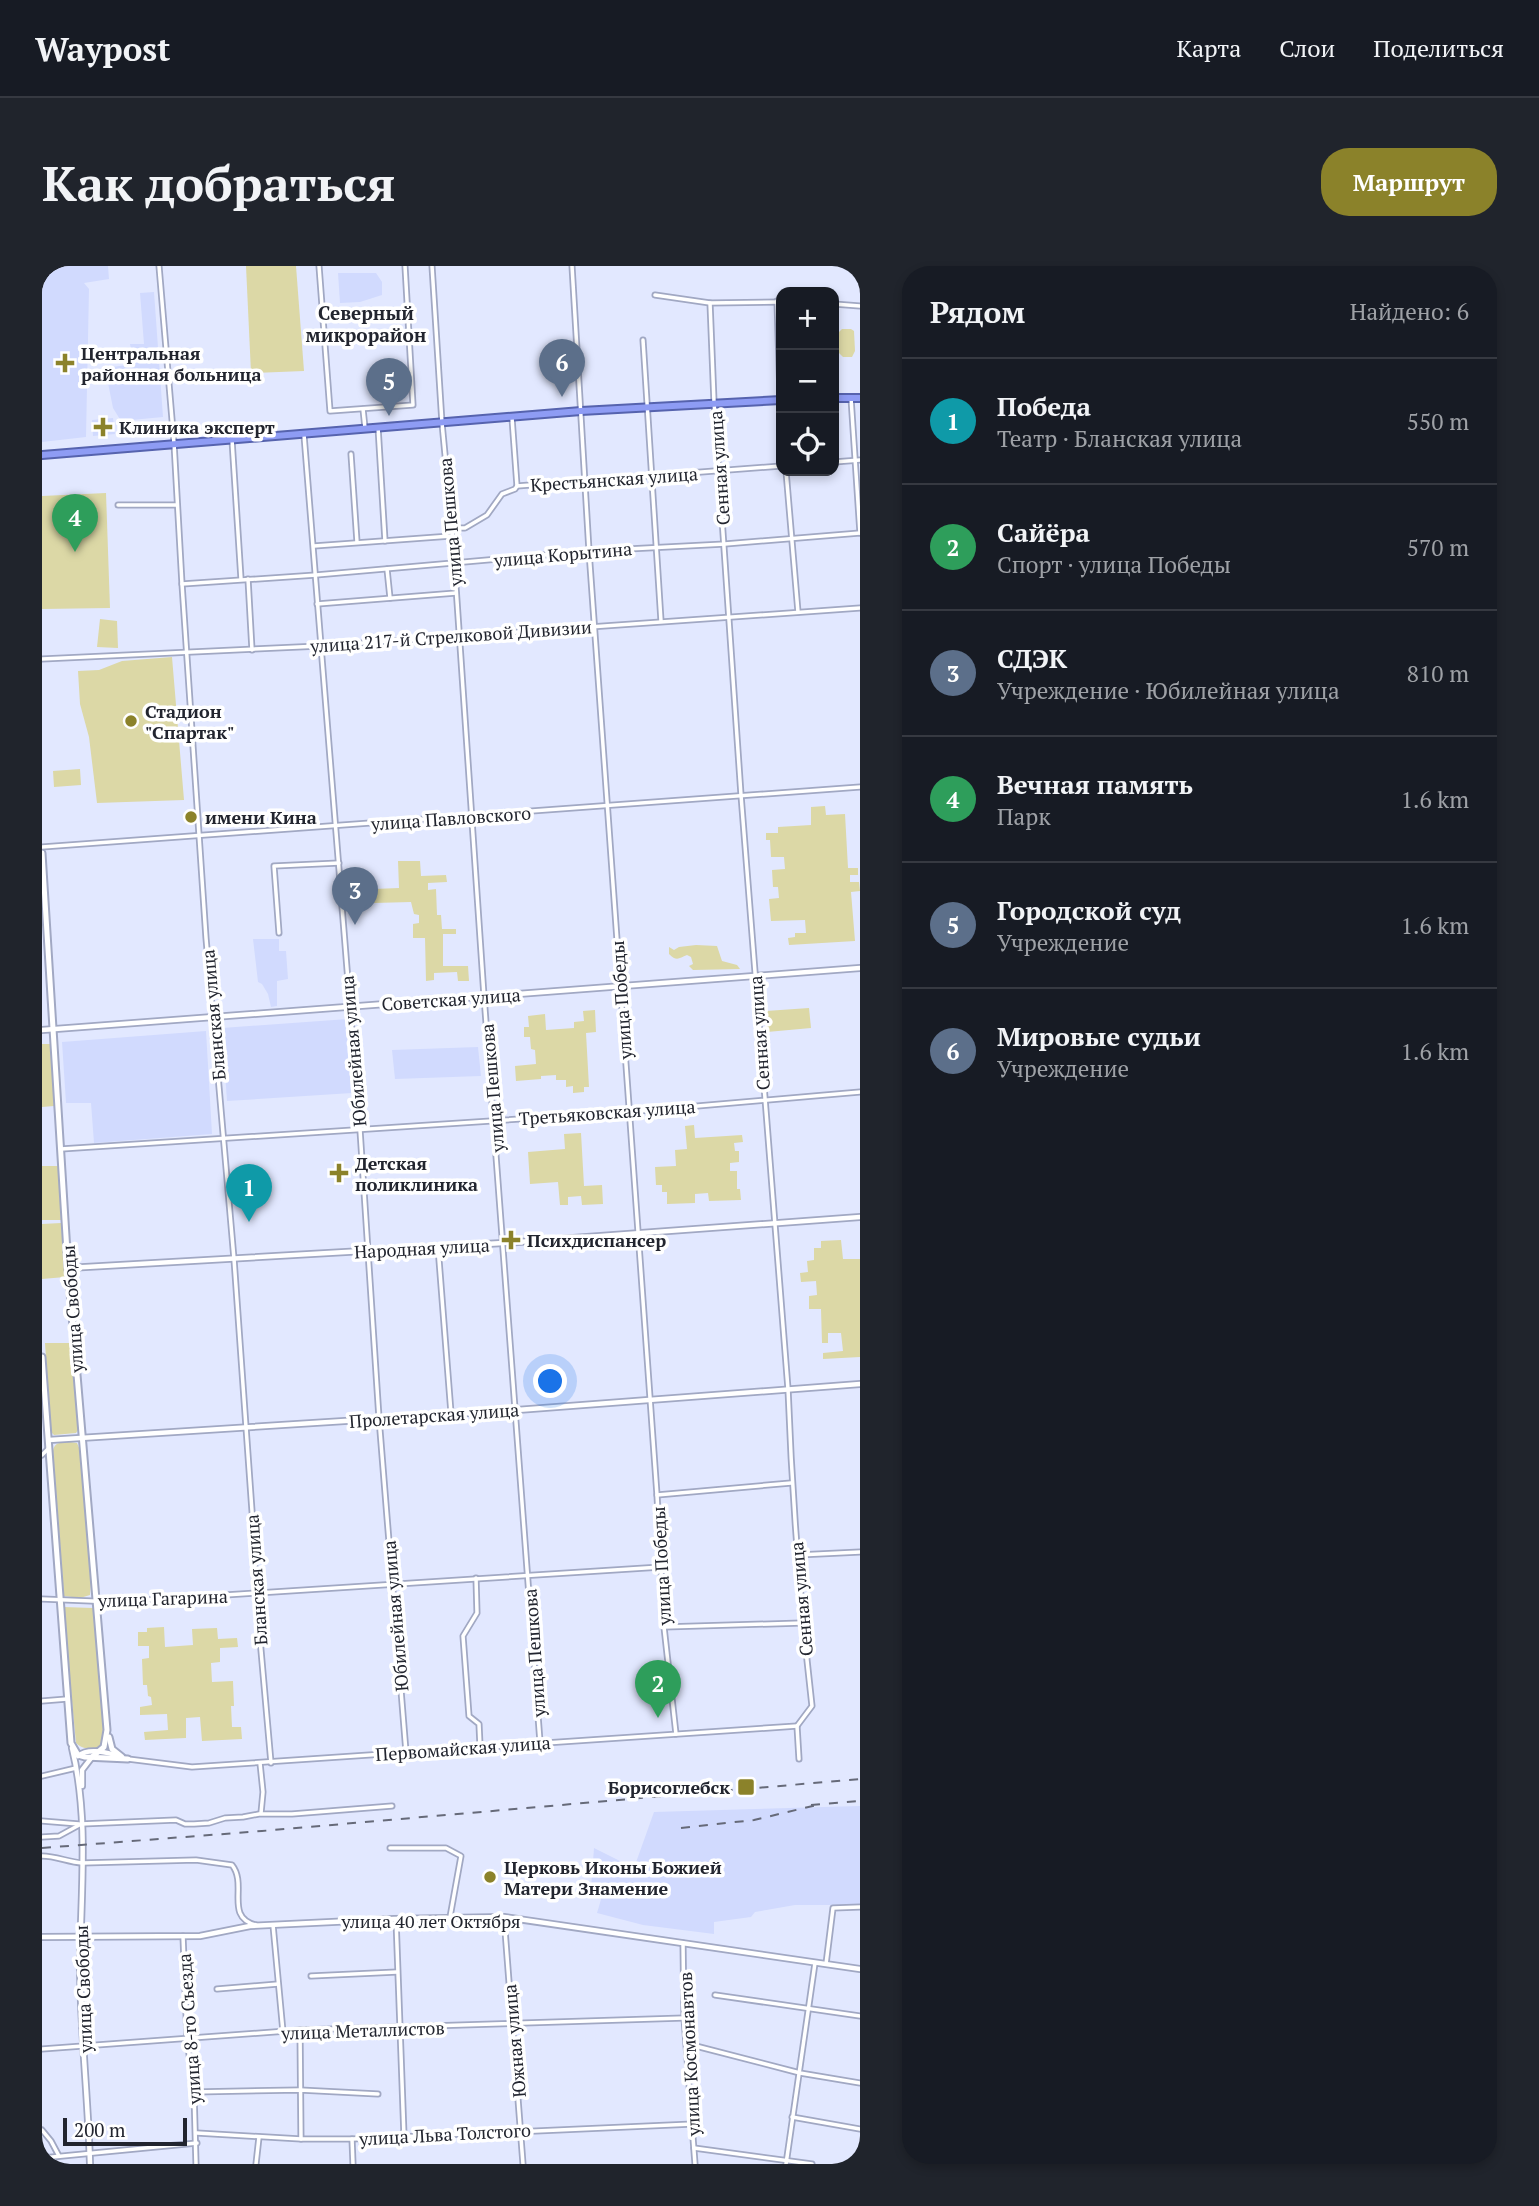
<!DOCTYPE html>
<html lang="ru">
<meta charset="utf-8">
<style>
body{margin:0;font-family:"PT Serif",serif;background:#20242c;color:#f1f3f6}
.controls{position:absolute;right:21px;top:21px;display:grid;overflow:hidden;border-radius:14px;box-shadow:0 4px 10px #0003}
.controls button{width:63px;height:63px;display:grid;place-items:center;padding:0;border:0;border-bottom:2px solid #363941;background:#171b24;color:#f1f3f6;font:35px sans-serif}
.scale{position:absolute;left:21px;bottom:18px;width:124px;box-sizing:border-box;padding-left:7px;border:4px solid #22252f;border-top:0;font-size:19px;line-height:24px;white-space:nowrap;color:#22252f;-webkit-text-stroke:5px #fff;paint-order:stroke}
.you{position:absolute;left:509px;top:1116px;width:24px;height:24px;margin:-18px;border:5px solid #fff;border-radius:50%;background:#1a73e8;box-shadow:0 0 0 10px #1a73e833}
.badge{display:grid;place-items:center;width:46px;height:46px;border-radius:50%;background:#8b822a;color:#fff;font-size:23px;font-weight:700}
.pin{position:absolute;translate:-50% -58px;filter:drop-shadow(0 2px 4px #0008)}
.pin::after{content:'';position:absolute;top:37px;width:24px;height:21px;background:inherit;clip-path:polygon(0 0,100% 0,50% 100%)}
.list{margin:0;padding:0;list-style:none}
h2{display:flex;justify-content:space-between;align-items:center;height:91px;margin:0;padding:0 28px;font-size:30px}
h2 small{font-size:23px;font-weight:400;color:#9ea1a6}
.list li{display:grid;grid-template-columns:46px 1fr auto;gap:21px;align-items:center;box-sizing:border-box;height:126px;padding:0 28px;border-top:2px solid #363941}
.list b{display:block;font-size:26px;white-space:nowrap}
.list p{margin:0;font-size:23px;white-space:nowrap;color:#9ea1a6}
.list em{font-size:23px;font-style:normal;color:#9ea1a6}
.icon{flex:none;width:38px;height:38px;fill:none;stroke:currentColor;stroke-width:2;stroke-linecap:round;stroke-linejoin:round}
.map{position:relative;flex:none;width:818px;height:1898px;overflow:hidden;border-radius:28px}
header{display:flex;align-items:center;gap:42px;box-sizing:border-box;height:98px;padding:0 35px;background:#171b24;border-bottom:2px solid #363941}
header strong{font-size:33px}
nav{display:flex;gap:38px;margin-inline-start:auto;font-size:24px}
.intro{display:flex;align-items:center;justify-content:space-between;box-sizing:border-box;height:168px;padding:0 42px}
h1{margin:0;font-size:49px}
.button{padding:18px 32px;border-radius:28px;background:#8b822a;color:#fff;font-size:24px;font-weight:700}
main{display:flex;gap:42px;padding:0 42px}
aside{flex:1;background:#171b24;border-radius:28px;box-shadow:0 4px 10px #0003}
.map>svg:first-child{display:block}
</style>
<header>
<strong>Waypost</strong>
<nav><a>Карта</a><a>Слои</a><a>Поделиться</a></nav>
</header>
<div class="intro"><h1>Как добраться</h1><a class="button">Маршрут</a></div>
<main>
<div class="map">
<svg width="818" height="1898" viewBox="0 0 818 1898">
<rect width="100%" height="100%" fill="#e2e8ff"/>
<g fill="#d1dafe">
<path d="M0,0h66l1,13 -25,4 5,6 -3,148 -44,5z"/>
<path d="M296,7h38l6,9v13l-22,7 -20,1z"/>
<path d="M112,26l9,125 -42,4 -8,-13 -8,-40 29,-4 -4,-20h14l-4,-51z"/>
<path d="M71,152l2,16 -22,2 -1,-16z"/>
<path d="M211,673h26v12h7l2,28 -11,2v25l-6,1 -3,-13 -6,-10 -4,-2z"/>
<path d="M306,753l4,74 -125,8 -5,-73z"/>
<path d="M164,765l6,103 -118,9 -3,-40h-25l-4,-61z"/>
<path d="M436,781l3,29 -86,3 -3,-29z"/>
<path d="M818,1540v99h-65l-40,7 -4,5 -37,5v12l-71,-9 -46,-12 5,-17 -11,-8 3,-40 40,20 20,-56z"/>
</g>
<g fill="#dcd8a6">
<path d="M204,0h50l8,105 -53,2z"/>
<path d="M800,63h9l3,2 1,20 -3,6h-9l-4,-4 -1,-20z"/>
<path d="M64,227l4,115 -68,1v-113z"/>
<path d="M58,353l17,2 1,27 -21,-1z"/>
<path d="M130,391l12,143 -87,3 -8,-66 -9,-33 -2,-33 21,-1 23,-9z"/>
<path d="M38,503l1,16 -27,2 -1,-16z"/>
<path d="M783,540l1,9 19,-1 3,54h10v7h-8v7h9l1,9 -9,1 4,49 -66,4 -1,-7 7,-1v-4h11l-1,-13 -34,1 -2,-22 10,-1 -1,-11h-5l-1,-17 13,-1 -1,-12h-13l-1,-17h-4v-7h12v-6l33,-2v-18z"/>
<path d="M356,595h22l1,15 25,-1 1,7 -19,1v7l8,-1 1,26h4l1,14h14v5h-13v32h25l1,15h-11l-1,-9 -23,1v7l-8,1 -1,-43h-12v-14l6,-1v-8l-5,-1 -3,-12 -37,1v-14l25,-1z"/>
<path d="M654,679l21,1 5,15 15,4 3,4 -47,1 -4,-4 4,-2 -2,-7 -4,-2c-8,3 -10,7 -18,-1v-7l5,3 5,-3z"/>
<path d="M767,742l2,20 -44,4 -1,-21z"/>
<path d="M553,744l1,22 -10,1 3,54h-5v5l-11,1v-7l-7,1v-7h-10v-5l-15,1v3l-25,2 -1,-15 21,-2 -1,-14 -4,-1 -1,-12h-6v-10h5l-1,-11 17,-2 1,16 28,-2v-6l10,-1 -1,-10z"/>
<path d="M0,778h9l3,62 -12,1z"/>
<path d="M652,859l1,13 47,-3 1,7 -9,1 1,8h4v11l-9,1v8h7v18h3l1,11 -32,1 -1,-8 -13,1v9l-28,1v-12h-5v-7h-6l-1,-18 21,-1 -1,-16 12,-1 -2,-23z"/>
<path d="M539,867l3,53 18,-1 1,19 -21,1 -1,-9 -13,1v8h-8l-2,-23 -28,2 -2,-32 37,-3 -1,-15z"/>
<path d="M0,900h16l3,54h-19z"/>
<path d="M19,957l4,54 -23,2v-55z"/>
<path d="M799,974l2,19h17v98l-37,2v-6l20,-2 -2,-18h-13v10h-6l-1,-34h-12v-13l8,-1 -1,-14 -15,1 -1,-9 8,-1 -1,-11 7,-1v-12h7v-7z"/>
<path d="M3,1077h27l6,87 -2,3 -22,2 -3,-3z"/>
<path d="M28,1176l7,1 3,7 11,132 -1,13 -10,3 -16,-2 -11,-145c2,-10 8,-8 17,-9z"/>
<path d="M21,1341l30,1 12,131 -5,9c-9,1 -17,2 -24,-5z"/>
<path d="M122,1361l1,20 28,-2 -1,-16 25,-1 1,11 19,-1 1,9 -18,1v14l-9,1 1,19 21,-1 1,25h-3l1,21h9l1,12 -40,2 -2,-24 -14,1v20l-41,2 -1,-8 24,-2 -1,-16 -27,1v-8l12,-2 -1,-8 -3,-1 -1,-11h-4l-1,-26 7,-1v-12h-11v-14h9v-4z"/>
</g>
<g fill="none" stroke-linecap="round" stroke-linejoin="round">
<g stroke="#a1a8c3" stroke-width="7">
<g id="minor">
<path d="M117,0l15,177 8,141 24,354 28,321 19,266 3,69 15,169"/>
<path d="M277,0l11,145 83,-6 -8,-139"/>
<path d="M390,0l10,157 10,105 32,468 56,746"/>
<path d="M530,0l17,285 68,944 7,132 12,107"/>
<path d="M613,29l55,8 71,-1"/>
<path d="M735,35l4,126"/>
<path d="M668,37l4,99 27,393 47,594c4,106 12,212 24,317l-15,20 2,33"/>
<path d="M792,38l26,2"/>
<path d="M601,74l18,281"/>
<path d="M809,132l9,135"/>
<path d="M321,143l2,19"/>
<path d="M470,152l5,68 264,-20"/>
<path d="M336,161l7,114"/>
<path d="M262,169l56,695 19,288 27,334"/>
<path d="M190,174l9,139"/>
<path d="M309,188l6,88"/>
<path d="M792,196l26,-2"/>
<path d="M744,205l12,141"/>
<path d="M76,239h59"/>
<path d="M410,262h13l22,-13 15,-21 13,-5 2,-3"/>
<path d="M272,280l137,-10"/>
<path d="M345,303l3,29"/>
<path d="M206,313l4,71"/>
<path d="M140,318l134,-9 273,-24 136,-7 135,-11"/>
<path d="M275,338l139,-11"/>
<path d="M0,393l278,-13 540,-38"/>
<path d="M0,581l818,-60"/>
<path d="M237,667l-5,-67 65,-3"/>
<path d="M19,883l567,-37 232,-20"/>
<path d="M396,981l13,166"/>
<path d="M0,1189l6,-6"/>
<path d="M615,1229l134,-12"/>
<path d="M756,1289l62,-3"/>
<path d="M434,1312l1,35 -14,23 6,80 10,8 1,22"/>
<path d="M0,1333l74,3 545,-35"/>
<path d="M622,1361l138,-4"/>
<path d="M0,1435l25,-2"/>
<path d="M86,1493l64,8 605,-41"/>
<path d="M218,1497l3,29 -2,21"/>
<path d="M0,1510l34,-8"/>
<path d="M0,1555l37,3"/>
<path d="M0,1571l17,-1 22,-12 95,-4 9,4h9l15,-1 16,-5 18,-1 16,-3h33l100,-8"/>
<path d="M348,1582h56l15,8 -11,61"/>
<path d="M0,1590c14,0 26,6 40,7l114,-3 36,5c16,20 -8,52 24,60"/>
<path d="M462,1651l19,247"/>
<path d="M354,1653l8,217"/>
<path d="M231,1659l10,107"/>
<path d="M141,1670l4,103 7,53 2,72"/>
<path d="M641,1677l1,75 11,146"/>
<path d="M784,1698l7,-56 27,-1"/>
<path d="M269,1710l86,-4"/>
<path d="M175,1723l61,-5"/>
<path d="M673,1729l145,21"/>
<path d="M258,1764l1,109"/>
<path d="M646,1778l112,29 60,10"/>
<path d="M0,1783l258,-19 384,-12"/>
<path d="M152,1826l106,-2 78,4"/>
<path d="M750,1851l68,12"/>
<path d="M0,1864l9,11 8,15"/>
<path d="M155,1867l104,6h51l341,-15"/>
<path d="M310,1873l1,25"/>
<path d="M652,1882l118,16"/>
<path d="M0,1892l155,-15"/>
<path d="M214,1898l3,-27"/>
<path d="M744,1898l29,-201"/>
</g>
</g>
<g stroke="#a1a8c3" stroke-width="8">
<g id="tertiary">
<path d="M0,764l818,-62"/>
<path d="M26,1002l435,-25 357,-26"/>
<path d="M7,1174l468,-30 343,-26"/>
<path d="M30,1482c17,69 9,142 8,213 0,67 8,135 10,203"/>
<path d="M36,1490c11,-9 29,-3 42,0"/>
<path d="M40,1520v-16l10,-13"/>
<path d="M0,1671l158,-1 50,-10 144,-7 110,-2 356,52"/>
</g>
</g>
<g stroke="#a1a8c3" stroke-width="9">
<g id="secondary">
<path d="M0,587l26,415 39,462 -3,17 -12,10"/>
<path d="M0,1091l29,386 7,12 7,2 43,2"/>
<path d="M67,1471l3,12 10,8"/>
</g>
</g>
<g stroke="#5663ae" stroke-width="10">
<g id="trunk">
<path d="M792,132h26"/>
<path d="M0,189l539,-44 200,-11"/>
</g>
</g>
<use href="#minor" stroke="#fff" stroke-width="3.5"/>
<use href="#tertiary" stroke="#fff" stroke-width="4.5"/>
<use href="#secondary" stroke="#fff" stroke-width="5"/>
<use href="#trunk" stroke="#8e9cf4" stroke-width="6"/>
<g stroke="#666a79" stroke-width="2" stroke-dasharray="9 9" stroke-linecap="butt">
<path d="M769,1539l49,-4"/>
<path d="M639,1562l73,-8 67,-16"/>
<path d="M0,1582l220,-17 598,-52"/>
</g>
</g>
<g fill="#8b822a" stroke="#fff" stroke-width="2.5">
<path d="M19.5 86.5h7v7h7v7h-7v7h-7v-7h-7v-7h7z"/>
<path d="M57.5 150.5h7v7h7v7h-7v7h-7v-7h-7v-7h7z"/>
<circle cx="89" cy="455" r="7"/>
<circle cx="149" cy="551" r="7"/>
<path d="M293.5 896.5h7v7h7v7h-7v7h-7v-7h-7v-7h7z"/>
<path d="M465.5 963.5h7v7h7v7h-7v7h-7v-7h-7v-7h7z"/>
<rect x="695" y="1512" width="18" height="18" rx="3.5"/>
<circle cx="448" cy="1611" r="7"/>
</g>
<g text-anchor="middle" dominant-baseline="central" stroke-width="7" stroke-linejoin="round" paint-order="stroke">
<g font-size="18" font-weight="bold" fill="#22252f" stroke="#fff" text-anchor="start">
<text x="39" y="87">Центральная<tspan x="39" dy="21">районная больница</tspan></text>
<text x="77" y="161">Клиника эксперт</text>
<text x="103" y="445">Стадион<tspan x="103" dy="21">"Спартак"</tspan></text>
<text x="163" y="551">имени Кина</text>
<text x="313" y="897">Детская<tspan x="313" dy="21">поликлиника</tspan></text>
<text x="485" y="974">Психдиспансер</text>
<text x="688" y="1521" text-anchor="end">Борисоглебск</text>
<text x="462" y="1601">Церковь Иконы Божией<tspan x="462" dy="21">Матери Знамение</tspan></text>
</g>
<g font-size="18" fill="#22252f" stroke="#fff">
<text transform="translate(677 202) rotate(-94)">Сенная улица</text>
<text transform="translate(572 213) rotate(-4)">Крестьянская улица</text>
<text transform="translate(408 256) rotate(-95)">улица Пешкова</text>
<text transform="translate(521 288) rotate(-5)">улица Корытина</text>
<text transform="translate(409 370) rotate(-4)">улица 217-й Стрелковой Дивизии</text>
<text transform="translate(409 552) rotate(-4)">улица Павловского</text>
<text transform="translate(409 733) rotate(-4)">Советская улица</text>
<text transform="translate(579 734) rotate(-94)">улица Победы</text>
<text transform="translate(171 749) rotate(-95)">Бланская улица</text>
<text transform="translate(717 767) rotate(-94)">Сенная улица</text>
<text transform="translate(311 785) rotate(-95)">Юбилейная улица</text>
<text transform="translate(450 822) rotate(-95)">улица Пешкова</text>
<text transform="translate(565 846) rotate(-4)">Третьяковская улица</text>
<text transform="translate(380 982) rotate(-3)">Народная улица</text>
<text transform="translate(30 1043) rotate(-94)">улица Свободы</text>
<text transform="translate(392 1149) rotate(-4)">Пролетарская улица</text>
<text transform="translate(619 1300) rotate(-93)">улица Победы</text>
<text transform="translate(214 1314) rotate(-94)">Бланская улица</text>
<text transform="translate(121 1332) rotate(-2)">улица Гагарина</text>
<text transform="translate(759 1333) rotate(-95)">Сенная улица</text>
<text transform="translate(353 1350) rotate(-95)">Юбилейная улица</text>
<text transform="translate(492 1387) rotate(-94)">улица Пешкова</text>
<text transform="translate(421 1482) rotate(-4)">Первомайская улица</text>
<text x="389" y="1655">улица 40 лет Октября</text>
<text transform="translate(41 1723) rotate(-92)">улица Свободы</text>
<text transform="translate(147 1763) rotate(-94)">улица 8-го Съезда</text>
<text transform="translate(321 1764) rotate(-2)">улица Металлистов</text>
<text transform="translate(472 1775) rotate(-95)">Южная улица</text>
<text transform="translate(647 1788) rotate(-93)">улица Космонавтов</text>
<text transform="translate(403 1868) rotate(-3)">улица Льва Толстого</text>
</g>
<g font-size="19" font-weight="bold" fill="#22252f" stroke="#fff">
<text x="324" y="46">Северный<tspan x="324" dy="22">микрорайон</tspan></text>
</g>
</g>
</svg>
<div class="controls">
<button>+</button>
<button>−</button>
<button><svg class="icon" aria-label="locate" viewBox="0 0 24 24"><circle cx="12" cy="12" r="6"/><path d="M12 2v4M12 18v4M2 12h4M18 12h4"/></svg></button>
</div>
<div class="scale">200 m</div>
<div class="you"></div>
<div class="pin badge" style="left:207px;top:956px;background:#0f9aa8">1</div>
<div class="pin badge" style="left:616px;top:1452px;background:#2e9e5b">2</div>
<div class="pin badge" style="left:313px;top:659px;background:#5c6f8a">3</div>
<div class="pin badge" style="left:33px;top:286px;background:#2e9e5b">4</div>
<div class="pin badge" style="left:347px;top:150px;background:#5c6f8a">5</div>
<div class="pin badge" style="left:520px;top:131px;background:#5c6f8a">6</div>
</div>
<aside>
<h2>Рядом<small>Найдено: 6</small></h2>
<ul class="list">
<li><span class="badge" style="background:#0f9aa8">1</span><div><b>Победа</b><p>Театр · Бланская улица</p></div><em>550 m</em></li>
<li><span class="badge" style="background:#2e9e5b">2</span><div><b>Сайёра</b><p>Спорт · улица Победы</p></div><em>570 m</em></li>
<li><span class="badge" style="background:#5c6f8a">3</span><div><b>СДЭК</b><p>Учреждение · Юбилейная улица</p></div><em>810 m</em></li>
<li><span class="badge" style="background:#2e9e5b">4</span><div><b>Вечная память</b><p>Парк</p></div><em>1.6 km</em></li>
<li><span class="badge" style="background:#5c6f8a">5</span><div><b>Городской суд</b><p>Учреждение</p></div><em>1.6 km</em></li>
<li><span class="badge" style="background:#5c6f8a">6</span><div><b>Мировые судьи</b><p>Учреждение</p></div><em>1.6 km</em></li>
</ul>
</aside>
</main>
